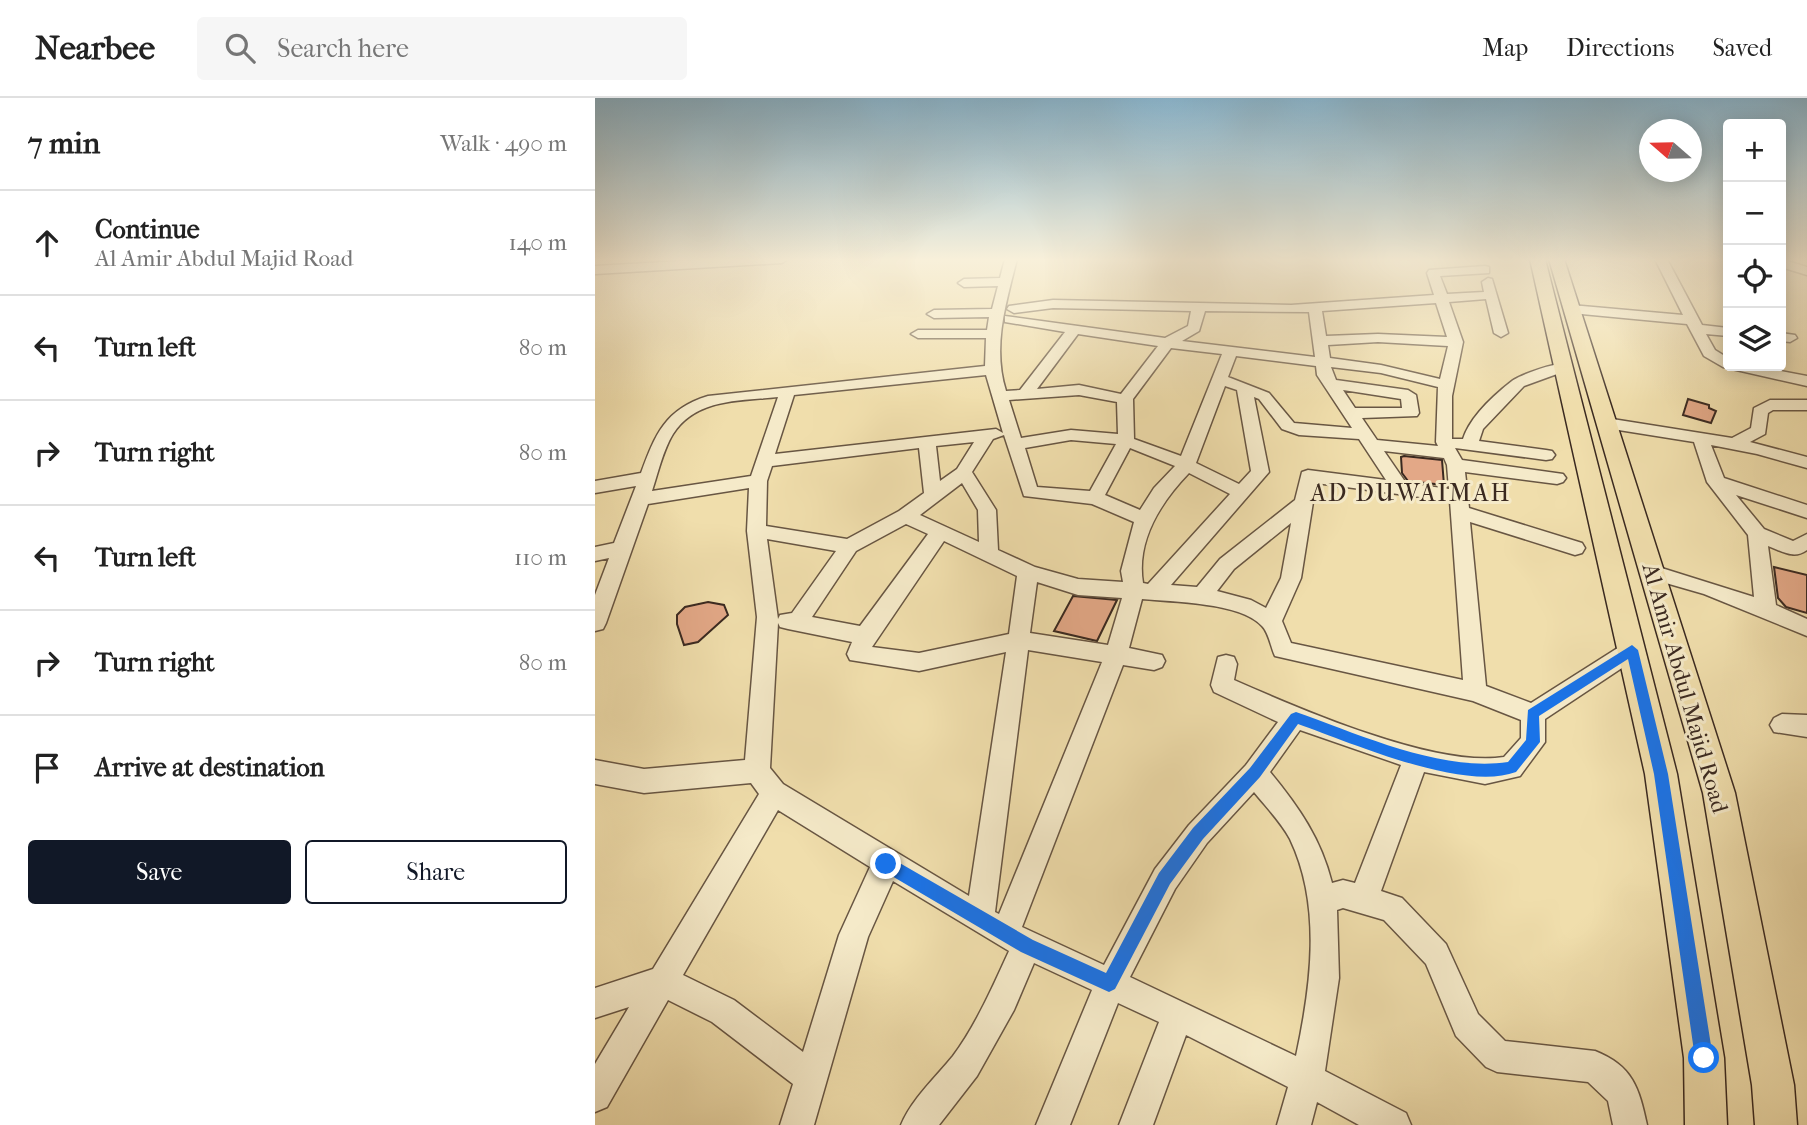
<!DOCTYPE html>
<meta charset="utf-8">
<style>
body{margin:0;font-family:"IM FELL French Canon",serif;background:#f6f6f6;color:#222}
.controls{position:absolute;right:21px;top:21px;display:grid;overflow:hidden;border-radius:7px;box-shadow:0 4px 18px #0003}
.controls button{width:63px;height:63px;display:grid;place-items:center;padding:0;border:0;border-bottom:2px solid #e0e0e0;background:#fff;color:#222;font:35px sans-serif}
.compass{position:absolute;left:1044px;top:21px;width:63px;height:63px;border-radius:50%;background:#fff;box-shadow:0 4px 18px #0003;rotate:290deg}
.stop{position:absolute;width:21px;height:21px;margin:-16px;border:5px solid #1a73e8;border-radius:50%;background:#fff}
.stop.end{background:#1a73e8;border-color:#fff;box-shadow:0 2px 7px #0008}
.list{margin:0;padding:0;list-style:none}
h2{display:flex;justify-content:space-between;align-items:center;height:91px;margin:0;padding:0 28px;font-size:30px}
h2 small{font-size:23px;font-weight:400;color:#767676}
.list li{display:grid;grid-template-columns:46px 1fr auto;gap:21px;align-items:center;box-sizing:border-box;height:105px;padding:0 28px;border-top:2px solid #e0e0e0}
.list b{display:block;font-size:26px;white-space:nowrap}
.list p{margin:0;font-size:23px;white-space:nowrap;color:#767676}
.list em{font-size:23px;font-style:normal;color:#767676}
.actions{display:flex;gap:14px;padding:21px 28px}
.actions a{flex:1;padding:16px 0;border:2px solid #111827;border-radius:7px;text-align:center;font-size:24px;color:#111827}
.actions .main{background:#111827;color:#fff}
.icon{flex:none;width:38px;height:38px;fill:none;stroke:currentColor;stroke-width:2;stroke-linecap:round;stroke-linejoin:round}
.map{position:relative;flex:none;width:1212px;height:1027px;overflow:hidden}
header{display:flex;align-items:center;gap:42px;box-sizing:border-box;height:98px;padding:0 35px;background:#fff;border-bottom:2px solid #e0e0e0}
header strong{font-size:33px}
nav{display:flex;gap:38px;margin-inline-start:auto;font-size:24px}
.search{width:490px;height:63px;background:#f6f6f6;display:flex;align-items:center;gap:18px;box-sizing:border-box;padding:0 24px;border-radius:7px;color:#767676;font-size:26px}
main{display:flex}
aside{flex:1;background:#fff}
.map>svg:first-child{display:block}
</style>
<header>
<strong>Nearbee</strong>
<div class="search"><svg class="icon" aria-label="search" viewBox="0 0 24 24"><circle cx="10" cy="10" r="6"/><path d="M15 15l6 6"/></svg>Search here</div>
<nav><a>Map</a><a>Directions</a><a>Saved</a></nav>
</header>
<main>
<aside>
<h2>7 min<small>Walk · 490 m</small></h2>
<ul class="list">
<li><svg class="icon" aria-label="ahead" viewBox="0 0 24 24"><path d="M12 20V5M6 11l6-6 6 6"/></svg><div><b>Continue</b><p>Al Amir Abdul Majid Road</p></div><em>140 m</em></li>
<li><svg class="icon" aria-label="left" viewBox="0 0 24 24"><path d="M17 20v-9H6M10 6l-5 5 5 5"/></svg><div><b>Turn left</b></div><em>80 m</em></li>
<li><svg class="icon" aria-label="right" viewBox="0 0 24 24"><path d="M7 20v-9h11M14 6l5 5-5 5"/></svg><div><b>Turn right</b></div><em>80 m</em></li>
<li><svg class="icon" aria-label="left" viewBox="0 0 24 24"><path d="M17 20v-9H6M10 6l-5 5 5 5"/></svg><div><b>Turn left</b></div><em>110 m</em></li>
<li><svg class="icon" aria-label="right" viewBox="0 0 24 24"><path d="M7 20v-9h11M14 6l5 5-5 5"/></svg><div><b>Turn right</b></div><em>80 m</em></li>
<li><svg class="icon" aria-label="arrive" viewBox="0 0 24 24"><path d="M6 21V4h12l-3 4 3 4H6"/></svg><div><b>Arrive at destination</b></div></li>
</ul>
<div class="actions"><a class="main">Save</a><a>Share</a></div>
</aside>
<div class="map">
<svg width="1212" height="1027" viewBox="0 0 1212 1027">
<rect width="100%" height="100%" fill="#f0deac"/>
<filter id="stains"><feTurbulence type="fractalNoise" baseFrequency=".00286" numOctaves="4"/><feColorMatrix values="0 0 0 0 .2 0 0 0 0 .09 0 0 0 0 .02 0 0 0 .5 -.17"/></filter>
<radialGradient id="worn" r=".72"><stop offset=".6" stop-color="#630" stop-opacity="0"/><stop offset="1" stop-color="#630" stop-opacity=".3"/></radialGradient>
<g fill="#e3a887" stroke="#3a2920" stroke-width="2">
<path d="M1093,301l21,6v3l7,3 -5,12 -28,-8z"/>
<path d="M809,358l38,4 2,25 -36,-4 -6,-8 -1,-16z"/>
<path d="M1179,469l33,8v38l-21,-6 -8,-9z"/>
<path d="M478,498l44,4 -20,41 -43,-10z"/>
<path d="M113,504l16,3 4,10 -30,27 -14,3 -7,-21v-9l8,-8z"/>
</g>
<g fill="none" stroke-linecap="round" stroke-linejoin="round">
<g stroke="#685643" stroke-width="3">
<g id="minor">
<path d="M121,161h72l-6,4 -187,11v-8z"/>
<path d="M410,161h12c-11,44 -25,88 -11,132l14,-1 45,-58 -60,-10v-6l160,22 23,-12 3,-15 -138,-3 -39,5 -7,-4 2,-3 44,-6 238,5 143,-10 -7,-22 2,-3 56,-4 4,1v6l-49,3 7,18 37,-2 -2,-10 6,-4 4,1 16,54 -7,4 -7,-4 -8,-34 -37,3 14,40 -11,54v43h11c7,-22 31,-44 49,-58 8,-6 46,-20 56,-17l2,3 -2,3 -44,16 -41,43 -4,12 67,9 6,1 3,4 -3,4 -6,1 -91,-12 7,12 101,14 3,4 -3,4 -6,2 -92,-12 4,36 113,35 3,5 -3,5 -7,2 -105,-33 16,164 45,17 93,-59 8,-3 8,3 3,6 -3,6 -95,63v23l-25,34 -35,8 -61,-12 -43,119 21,7 44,46 32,70 27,27 90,10c38,15 44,37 52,74h-34l-5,-24 -20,-19 -91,-10 -11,-5 -30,-31 -30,-72 -42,-44 -41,-12 -6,2 2,68 -14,93 81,42 5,12h-52l-42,-23 -6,23h-34l11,-38 -102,-52 -33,90h-34l40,-103 -41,-19 -48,122h-34l56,-135 -58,-27 -20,47 -37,66 -38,49h-38c11,-26 34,-47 52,-69 23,-31 40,-70 56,-105l-116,-70 -25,56 -54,188h-34l13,-41 -81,-62 -44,-22 -61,107 -12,5v-48l34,-57 -34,11v-30l58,-19 106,-175 -8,-11 -107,10 -49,-9v-24l49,9 101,-9 12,-143 -10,-86 2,-43 -101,16 -42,119 -3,6 -8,2v-36l14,-37 -14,3v-14l19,-4 22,-57 -41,7v-12l46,-8c14,-38 24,-64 67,-77l277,-30 1,-28h-68l-7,-4 7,-4h69l2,-13 -55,1 -7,-4 7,-4 58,-1 6,-23 -34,1 -6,-4 6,-4 36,-1zM841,205l11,34 -69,-3 -52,2 -4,-25zM610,213l104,1 6,45 -133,-16 17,-10zM483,236l80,12 -37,48 -42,-9 -42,4zM783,244l70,4 -8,33 -59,-14 -51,-7 -2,-13zM576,250l51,6 -41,102 -47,-17 -1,-40zM641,258l80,10 1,9 35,53 -58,-5 -25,-30 -41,-16zM736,269l50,6 57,14 -2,55 2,4 -61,-6 -15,-22 55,-2 2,-3 -3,-18 -8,-5 -72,-10zM391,277l17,58 -7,-4 -221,25 19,-59zM630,288l12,4 14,81 -12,13 -43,-21zM748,292l58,9 1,9h-47zM484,297l38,7 1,32 -47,-4 -50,8 -12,-38zM183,299l-27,79 -99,15c6,-18 11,-41 21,-57 23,-36 68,-33 105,-37zM659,299l5,2 23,30 17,6 60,4 27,41 -78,-10 -6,2 -7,28 -75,59 -23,28 -26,-2 98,-113zM409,337l20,61 68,8 42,18 -13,49 2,11 -45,-3 -43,-12 -37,-17 -2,-40 -24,-38 21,-33zM476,342l45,4 -26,47 -53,-4 -12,-39zM379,344l-17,27 -17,12 -4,-35zM324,350l5,45 -25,18 -52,28 -81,-13 1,-45 5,-15zM535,350l45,18 -21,22 -14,22 -35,-15zM789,353l60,7 3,7 2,24 -43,-6zM594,375l41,21 -82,90 -5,-1c-7,-42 18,-81 46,-110zM367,385l16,27 1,32 -59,-27zM721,385l134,18 13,179 -172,-37 -9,-22 19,-43zM696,425l-10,55 -15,30 -15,-8 -34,-9 17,-22zM311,426l22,10 -68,92 -48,-9 44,-66zM172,441l69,12 -44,62 -12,2 -2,4zM349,443l73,35 -8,58 -90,19 -47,-6zM442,484l41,13 44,3 -14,47 -78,-12zM547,501c30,3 98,3 120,27 7,7 9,22 13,30l198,45 48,19v18l-17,19c-69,11 -204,-48 -270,-77l3,-16 -3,-7 -8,-2 -8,2 -7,28 3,7 64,30 -32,43 -57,60 -34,44 -51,96 -82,-38 101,-262 31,5 8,-3 3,-6 -3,-6 -33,-7zM183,525l2,4 8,2 64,13 -5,12 3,6 69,11 87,-19 -37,244 -186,-112 -13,-16zM433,552l74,12 -103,252 -4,-2zM705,632l101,35 -46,118 -12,-3 -11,3c-11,-44 -33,-76 -62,-111zM659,694c12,15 27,30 36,47 32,67 21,147 6,217l-166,-79 45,-88 32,-46zM183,712l92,57 -31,68 -36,117 -69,-52 -51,-25z"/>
<path d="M1060,161h12l35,66 26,3v8l-22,-2 9,16 13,8v8h27l52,10v10l-84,-19 -19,-11 -17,-32 -116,-11 -7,-4 7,-4 112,10z"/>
<path d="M1186,161l26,8v8l-26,-8z"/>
<path d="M1186,235l14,2 2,3 -7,4 -9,-1z"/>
<path d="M1175,302h37v10h-34l-5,3 -3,21 -15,8 57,15v11l-50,-14 -46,-9 13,33 83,27v13l-71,-23 28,34 29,12 14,-7v16c-13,10 -25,1 -39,-4l8,59 31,14v17l-103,-42 -59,-17 -3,-5 3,-5 7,-2 102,32 -6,-62 -41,-53 -13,-40 -88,-14 -8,-5 8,-5 126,20 19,-10 3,-20z"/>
<path d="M1187,616l25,1v22l-33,-5 -4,-7 4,-7z"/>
</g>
</g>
<g stroke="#3a2920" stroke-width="3">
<g id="major">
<path d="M935,161h15l132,515 47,284 3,67h-42l-1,-67 -39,-284z"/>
<path d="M954,161h15l171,534 59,292 3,40h-42l-3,-40 -49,-292z"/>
</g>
</g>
<use href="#minor" fill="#f5eac9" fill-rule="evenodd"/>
<use href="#major" fill="#f0deac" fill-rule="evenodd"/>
</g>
<linearGradient id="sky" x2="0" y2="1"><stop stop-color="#89b7d1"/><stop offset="0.53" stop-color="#f8f0da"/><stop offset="1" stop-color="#f8f0da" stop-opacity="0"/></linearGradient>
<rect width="1212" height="305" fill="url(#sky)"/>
<path fill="#1a73e8" d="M1037,547l6,5 30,124 45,284 -3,6 -6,3 -6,-3 -3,-6 -41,-284 -26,-115 -89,57 1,26 -24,30c-53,20 -164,-29 -218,-48l-38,53 -57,62 -33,45 -55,105 -6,3 -88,-40 -141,-83 -2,-5 2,-6 6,-2 5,2 142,82 73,33 53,-100 34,-45 57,-60 41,-54 5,-2c63,22 144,60 212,50l18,-22 2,-30z"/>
<g text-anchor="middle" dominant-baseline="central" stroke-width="6" stroke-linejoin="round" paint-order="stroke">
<g font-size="23" fill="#3a2920" stroke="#f5eac9">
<text transform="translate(1090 590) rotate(74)">Al Amir Abdul Majid Road</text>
</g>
<g font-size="24" letter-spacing="2" fill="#3a2920" stroke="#f5eac9">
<text x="816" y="395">AD DUWAIMAH</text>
</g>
</g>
<rect width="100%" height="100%" filter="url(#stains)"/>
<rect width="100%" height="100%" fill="url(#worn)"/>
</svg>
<div class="controls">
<button>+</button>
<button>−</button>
<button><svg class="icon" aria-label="locate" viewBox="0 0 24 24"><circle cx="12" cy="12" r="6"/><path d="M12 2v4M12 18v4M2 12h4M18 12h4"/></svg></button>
<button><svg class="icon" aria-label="layers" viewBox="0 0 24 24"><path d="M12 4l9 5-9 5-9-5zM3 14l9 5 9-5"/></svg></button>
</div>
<svg class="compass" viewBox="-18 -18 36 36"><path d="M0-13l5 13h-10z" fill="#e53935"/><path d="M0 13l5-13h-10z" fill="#767676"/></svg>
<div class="stop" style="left:1109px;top:960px"></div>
<div class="stop end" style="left:291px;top:766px"></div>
</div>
</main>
